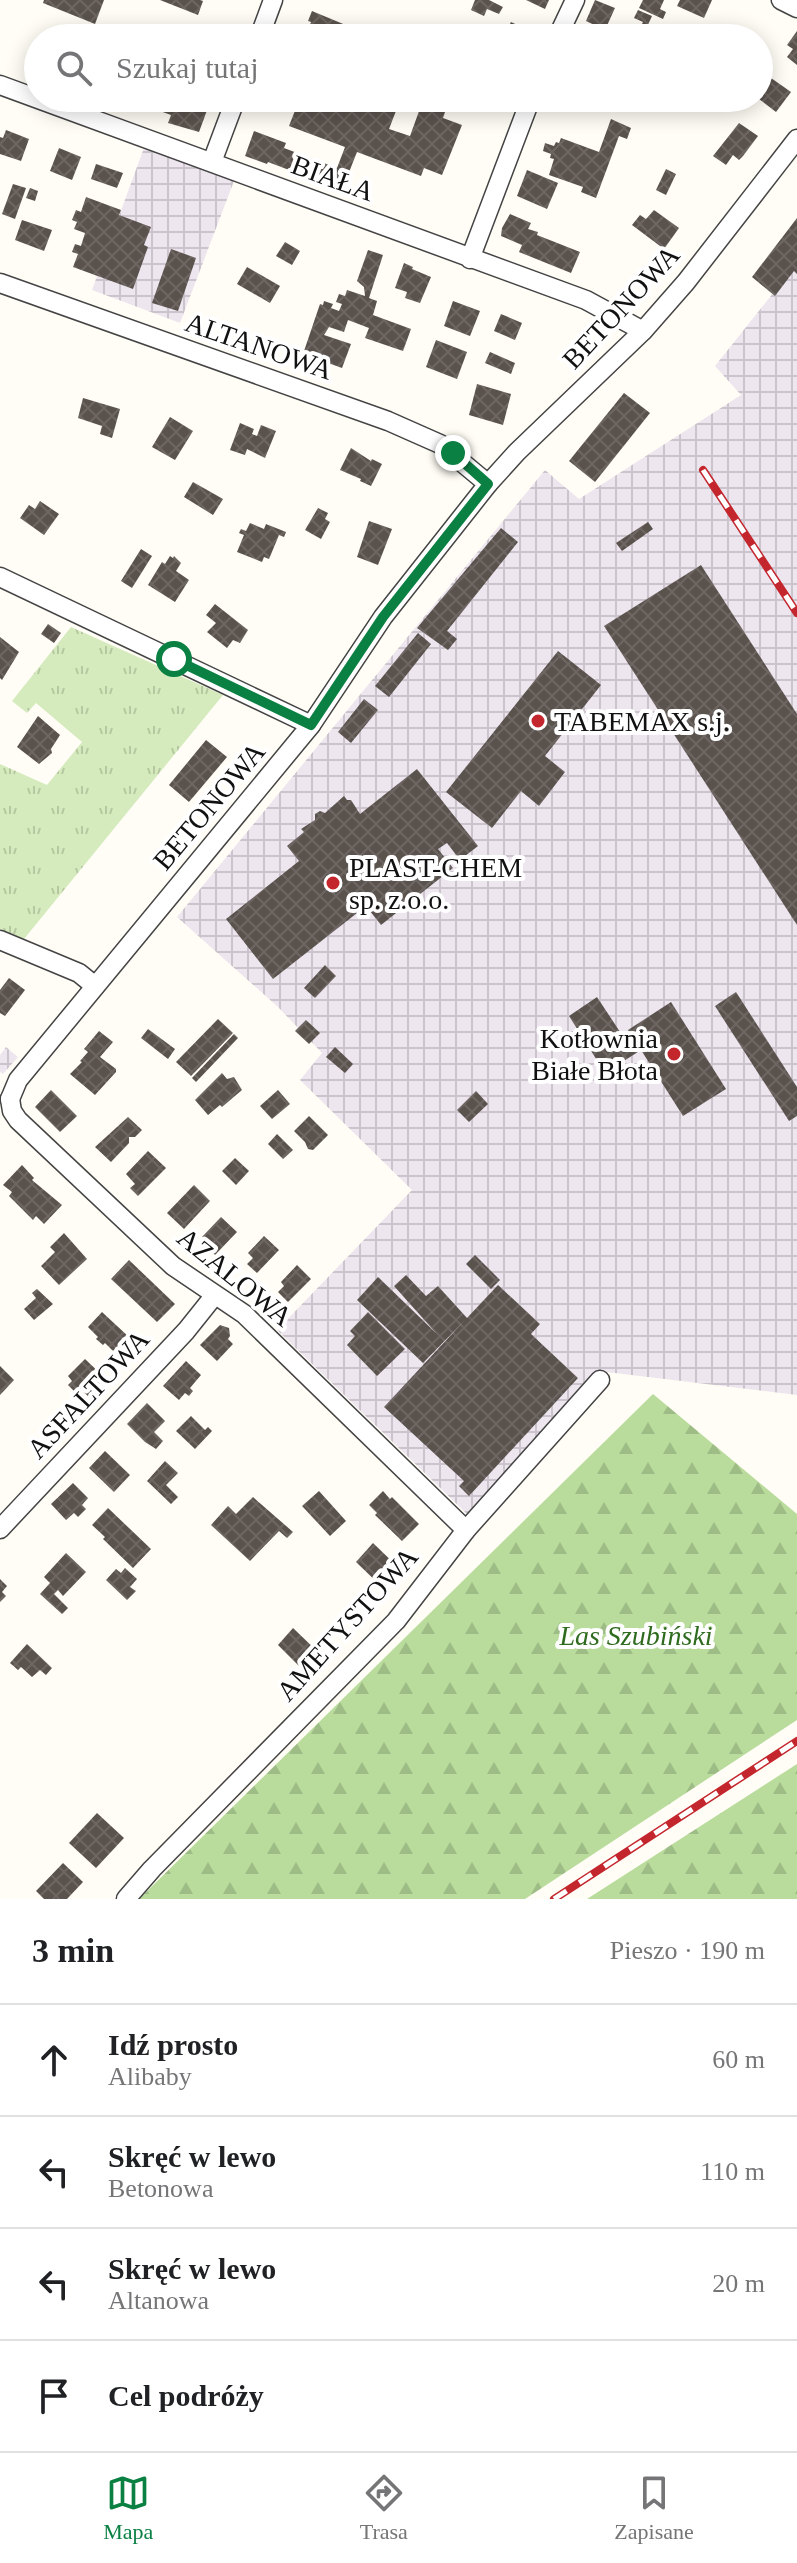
<!DOCTYPE html>
<html lang="pl">
<meta charset="utf-8">
<style>
body{margin:0;font-family:Georgia,serif;background:#f2f2f2;color:#202124}
.stop{position:absolute;width:24px;height:24px;margin:-18px;border:6px solid #0b8043;border-radius:50%;background:#fff}
.stop.end{background:#0b8043;border-color:#fff;box-shadow:0 2px 8px #0008}
.list{margin:0;padding:0;list-style:none}
h2{display:flex;justify-content:space-between;align-items:center;height:104px;margin:0;padding:0 32px;font-size:34px}
h2 small{font-size:26px;font-weight:400;color:#757577}
.list li{display:grid;grid-template-columns:52px 1fr auto;gap:24px;align-items:center;box-sizing:border-box;height:112px;padding:0 32px;border-top:2px solid #e0e0e0}
.list b{display:block;font-size:30px;white-space:nowrap}
.list p{margin:0;font-size:26px;white-space:nowrap;color:#757577}
.list em{font-size:26px;font-style:normal;color:#757577}
.icon{flex:none;width:44px;height:44px;fill:none;stroke:currentColor;stroke-width:2;stroke-linecap:round;stroke-linejoin:round}
.map{position:relative;flex:none;width:797px;height:1899px;overflow:hidden}
.search{position:absolute;background:#fff;box-shadow:0 4px 20px #0003;left:24px;right:24px;top:24px;height:88px;display:flex;align-items:center;gap:20px;box-sizing:border-box;padding:0 28px;border-radius:44px;color:#757577;font-size:30px}
.sheet{height:552px;background:#fff}
nav{display:flex;justify-content:space-around;align-items:center;box-sizing:border-box;height:112px;border-top:2px solid #e0e0e0;background:#fff;font-size:22px;color:#757577}
nav a{display:grid;justify-items:center;gap:4px}
nav .on{color:#0b8043}
.map>svg:first-child{display:block}
</style>
<div class="map">
<svg width="797" height="1899" viewBox="0 0 797 1899">
<defs>
<pattern id="industrial-grid" width="8" height="8" patternUnits="userSpaceOnUse" patternTransform="scale(2)"><rect width="8" height="8" fill="#eee6ef"/><path d="M0 4h8M4 0v8" fill="none" stroke="#cbc4cc"/></pattern>
<pattern id="grass-tufts" width="24" height="20" patternUnits="userSpaceOnUse" patternTransform="scale(2)"><rect width="24" height="20" fill="#d5ebbd"/><path d="M3 7l-1-3M5 7V3M7 7l1-3M15 17l-1-3M17 17v-4M19 17l1-3" fill="none" stroke="#b6c8a1"/></pattern>
<pattern id="forest-firs" width="22" height="20" patternUnits="userSpaceOnUse" patternTransform="scale(2)"><rect width="22" height="20" fill="#b9dc9c"/><path d="M5 1l3.5 6h-7zM16 11l3.5 6h-7z" fill="#9ebc85"/></pattern>
<pattern id="building-cross-hatch" width="8" height="8" patternUnits="userSpaceOnUse" patternTransform="scale(2)"><rect width="8" height="8" fill="#5a524d"/><path d="M0 0l8 8M0 8l8-8" fill="none" stroke="#6d6662"/></pattern>
</defs>
<rect width="100%" height="100%" fill="#fffdf5"/>
<g fill="url(#industrial-grid)">
<path d="M145,145l89,36 -54,142 -88,-33z"/>
<path d="M797,263v1132l-199,-24 -131,143 -190,-184 135,-140 -112,-110 22,-27 -44,-46 -101,-90 368,-447 34,29 162,-104 -26,-29z"/>
<path d="M6,1047l12,10 -15,17 -3,-2v-17z"/>
</g>
<path fill="url(#grass-tufts)" d="M71,627l152,68 -199,244 -24,-10v-165l47,21 35,-43 -46,-39 -9,10 -15,-12z"/>
<g fill="url(#forest-firs)">
<path d="M653,1394l144,120v206l-272,179h-386z"/>
<path d="M797,1764v135h-210z"/>
</g>
<g fill="url(#building-cross-hatch)">
<path d="M44,0h60l-9,24 -52,-21z"/>
<path d="M160,0h40l3,1 -5,14z"/>
<path d="M475,0h14l14,7 -4,7 -12,-5 -3,7 -13,-6z"/>
<path d="M526,0h23l-4,9z"/>
<path d="M595,0l20,8 -10,22 -19,-9z"/>
<path d="M643,0h21l-4,9 6,3 -3,7 -24,-11z"/>
<path d="M680,0h32l-8,18 -27,-12z"/>
<path d="M638,10l14,6 -10,22h-7l8,-16 -9,-4z"/>
<path d="M312,11l36,15 -5,12h-38l6,-16 -3,-1z"/>
<path d="M511,22l23,11 -2,5h-39l4,-11 5,2 2,-5 5,2z"/>
<path d="M178,29l16,6 -1,3h-18z"/>
<path d="M724,29l20,9h-37l3,-8 11,5z"/>
<path d="M797,31v34l-10,-8 6,-8 -6,-4z"/>
<path d="M759,54l11,5 -3,8 -8,-3z"/>
<path d="M771,78l20,14 -15,20 -17,-13v-5z"/>
<path d="M75,98h22l-6,6z"/>
<path d="M165,98l11,3 1,-3h14l18,7 -10,27 -31,-9 3,-8 -11,-4z"/>
<path d="M253,98h40l-6,14z"/>
<path d="M300,98l20,2v-2h81l-12,31 21,7 12,-33 23,9 -2,6 19,7 -20,50 -18,-7 -3,8 -64,-24 -15,38 -74,-28 -1,2 -22,-8 9,-25 32,12 -2,5 53,20 8,-21 -56,-21z"/>
<path d="M439,98h22l-3,8z"/>
<path d="M611,119l20,9 -4,11 -8,-3 -23,62 -15,-6 2,-5 -34,-12 5,-16 -4,-1 1,-4 -8,-3 2,-8 9,3 2,-4 3,1 2,-5 38,14z"/>
<path d="M739,123l19,13 -15,20 -4,4 -6,-5 -7,10 -13,-9z"/>
<path d="M6,130l23,9 -8,22 -21,-7v-17l3,1z"/>
<path d="M59,148l22,9 -9,23 -22,-9z"/>
<path d="M96,164l27,9 -6,15 -26,-9z"/>
<path d="M666,169l10,5 -10,21 -10,-5z"/>
<path d="M527,170l31,13 -11,26 -30,-13z"/>
<path d="M13,184l13,4 -11,31 -13,-5z"/>
<path d="M30,188l8,3 -3,10 -9,-3z"/>
<path d="M86,197l35,13 -2,5 32,12 -7,18 4,2 -15,42 -60,-22 5,-13 -6,-2 3,-8 6,2 4,-13 -11,-4 3,-7 -5,-2 4,-10 5,2z"/>
<path d="M654,210l25,18 -15,21 -32,-24 8,-10 6,4z"/>
<path d="M510,214l21,9 -3,6 10,3 -1,3 43,17 -9,21 -52,-21 3,-7 -21,-9 1,-8z"/>
<path d="M797,218v56l-3,-3 -19,25 -23,-19z"/>
<path d="M22,220l30,10 -8,21 -29,-11z"/>
<path d="M285,242l15,9 -8,14 -16,-9z"/>
<path d="M171,249l25,9 -18,53 -26,-8z"/>
<path d="M368,250l15,5 -14,43 8,3 -4,14 38,14 -8,22 -38,-13 4,-10 -21,-8 -4,12 -15,-5 -5,8 27,9 -9,24 -39,-14 17,-50 3,1 1,-4 9,3 -2,4 8,3 3,-7 -6,-2 3,-8 6,2 2,-6 18,6 -1,-9 -7,-6z"/>
<path d="M404,263l9,4 -1,2 19,8 -11,26 -15,-5 2,-6 -12,-4z"/>
<path d="M247,267l33,19 -10,17 -33,-19z"/>
<path d="M453,301l27,10 -10,25 -26,-10z"/>
<path d="M501,314l21,9 -7,17 -21,-9z"/>
<path d="M436,340l31,12 -10,27 -31,-12z"/>
<path d="M490,352l25,11 -4,11 -26,-11z"/>
<path d="M477,384l34,10 -8,31 -34,-10z"/>
<path d="M624,393l26,20 -55,69 -26,-21z"/>
<path d="M83,398l37,11 -8,29 -12,-4 2,-8 -24,-8z"/>
<path d="M170,417l23,14 -18,29 -23,-13z"/>
<path d="M240,423l14,6 -2,5 5,2 4,-11 15,6 -11,27 -18,-9 -2,6 -15,-5z"/>
<path d="M351,448l20,13 1,-2 10,5 -11,22 -11,-5 1,-2 -21,-9z"/>
<path d="M193,482l30,17 -10,16 -29,-18z"/>
<path d="M40,501l19,13 -15,21 -24,-17 9,-13 6,4z"/>
<path d="M318,508l10,5 -3,6 5,3 -9,17 -16,-9z"/>
<path d="M369,521l23,8 -14,36 -21,-8z"/>
<path d="M648,522l5,7 -31,22 -6,-8z"/>
<path d="M250,523l14,6 2,-5 20,8 -2,5 -5,-2 -10,24 -5,-2 -2,5 -25,-10 7,-17 -5,-2 2,-4 5,2z"/>
<path d="M501,528l17,14 -71,89 10,8 -9,11 -31,-22z"/>
<path d="M141,549l11,7 -20,32 -11,-7z"/>
<path d="M170,556l3,2 1,-2 7,7 -5,8 13,9 -14,22 -27,-17 14,-23 3,2z"/>
<path d="M701,565l96,149v211l-193,-299z"/>
<path d="M215,604l33,26 -8,13 -7,-3 -6,8 -20,-16 9,-9 -10,-8z"/>
<path d="M48,624l13,9 -7,10 -13,-9z"/>
<path d="M418,633l13,11 -42,53 -14,-11z"/>
<path d="M0,637l19,15 -17,28 -2,-2z"/>
<path d="M558,651l43,34 -56,71 20,16 -26,34 -18,-15 -29,37 -46,-36z"/>
<path d="M364,699l14,11 -27,33 -13,-11z"/>
<path d="M38,716l22,19 -9,14 1,4 -13,11 -22,-17z"/>
<path d="M206,740l21,17 -38,45 -20,-17z"/>
<path d="M417,769l61,77 -18,14 -13,-17 -9,6 15,19 -72,57 -15,-19 -93,73 -47,-60 73,-58 -12,-15 17,-14 -3,-3 14,-9v-6l5,-3 5,2 19,-17 3,4h4l9,14z"/>
<path d="M325,965l11,11 -21,22 -11,-10z"/>
<path d="M9,978l16,12 -20,26 -5,-3v-23z"/>
<path d="M736,992l61,95v29l-8,5 -74,-115z"/>
<path d="M597,997l29,44 6,-4 -4,-7 43,-28 55,87 -43,27 -42,-66 -36,23 -36,-57z"/>
<path d="M218,1019l15,14 -42,43 -15,-14z"/>
<path d="M306,1020l14,13 -11,11 -14,-13z"/>
<path d="M148,1029l27,20 -7,10 -27,-21z"/>
<path d="M99,1031l14,11 -13,15 16,12v3l-21,23 -25,-21 12,-12 -2,-1 8,-9 -4,-3z"/>
<path d="M234,1034l4,4 -42,44 -4,-4z"/>
<path d="M335,1047l18,17 -8,9 -19,-16z"/>
<path d="M222,1073l5,6 7,-2 8,13 -20,17 -2,-2 -12,10 -13,-15z"/>
<path d="M51,1090l26,26 -17,16 -25,-25z"/>
<path d="M278,1090l12,14 -18,15 -12,-13z"/>
<path d="M476,1091l12,13 -19,18 -12,-12z"/>
<path d="M309,1116l19,19 -15,15 -5,-1 -3,-7 -11,-11z"/>
<path d="M128,1117l14,13 -7,7h-6v6l-18,19 -16,-15z"/>
<path d="M277,1134l16,16 -10,9 -15,-15z"/>
<path d="M148,1151l18,17 -28,28 -8,-8 5,-4 -9,-10z"/>
<path d="M235,1158l14,13 -13,14 -14,-14z"/>
<path d="M22,1165l12,13 -2,2 30,25 -18,19 -8,-8 -3,4 -24,-24 3,-4 -9,-7z"/>
<path d="M194,1185l16,16 -26,28 -17,-16z"/>
<path d="M221,1217l16,15 -22,23 -7,-8 2,-3 -8,-7z"/>
<path d="M64,1233l23,26 -28,26 -18,-19 14,-14 -5,-5z"/>
<path d="M264,1236l15,14 -22,23 -10,-9 6,-6 -5,-5z"/>
<path d="M475,1255l25,25 -9,9 -25,-25z"/>
<path d="M129,1260l46,44 -18,18 -46,-43z"/>
<path d="M297,1265l14,14 -23,23 -10,-10 6,-6 -3,-4z"/>
<path d="M406,1275l20,21 12,-10 29,32 31,-33 42,39 -9,10 47,44 -109,118 -10,-10 5,-5 -80,-74 81,-87 -42,43 -66,-63 21,-23 58,56 -42,-47z"/>
<path d="M37,1289l16,15 -19,16 -10,-11 12,-11 -4,-5z"/>
<path d="M102,1312l28,26 -17,13 -8,-8 -2,2 -7,-6 2,-2 -10,-10z"/>
<path d="M368,1312l37,37 -28,27 -30,-31 8,-9 -5,-5z"/>
<path d="M220,1325l9,3 1,8 -2,3 5,5 -16,17 -17,-16z"/>
<path d="M85,1359l20,19 -17,18 -9,-8 -4,4 -7,-7 4,-4 -4,-5z"/>
<path d="M186,1361l15,14 -11,13 3,3 -4,5 -4,-3 -6,7 -16,-14z"/>
<path d="M0,1366l14,14 -14,15z"/>
<path d="M147,1403l18,18 -11,11 9,9 -7,8 -11,-7 -18,-18z"/>
<path d="M191,1416l14,14 3,-3 4,4 -17,18 -19,-18z"/>
<path d="M105,1451l25,24 -16,17 -25,-24z"/>
<path d="M165,1461l13,12 -12,12 12,12 -7,7 -24,-23z"/>
<path d="M73,1483l15,15 -6,7 4,4 -8,8 -4,-4 -8,7 -15,-16z"/>
<path d="M319,1491l27,30 -16,15 -28,-30z"/>
<path d="M383,1491l7,8 2,-2 27,27 -17,17 -27,-26 2,-2 -8,-8z"/>
<path d="M253,1497l40,35 -6,6 -8,-7 -29,30 -39,-36 17,-19 8,8z"/>
<path d="M108,1508l43,41 -18,19 -30,-29 2,-2 -13,-12z"/>
<path d="M373,1543l28,27 -18,18 -27,-26z"/>
<path d="M66,1553l20,19 -23,24 -5,-6 -4,4 14,14 -6,6 -22,-20 10,-11 -6,-6z"/>
<path d="M125,1568l12,11 -7,8 6,4 -9,9 -21,-20 10,-11 5,4z"/>
<path d="M0,1579l7,7 -5,6 4,4 -6,6z"/>
<path d="M293,1628l25,24 -16,17 -24,-24z"/>
<path d="M27,1644l25,24 -6,7 -6,-5 -8,7 -11,-10 -3,3 -8,-7z"/>
<path d="M97,1813l27,25 -28,30 -27,-25z"/>
<path d="M63,1863l20,19 -16,17h-23l-8,-8z"/>
</g>
<g fill="none" stroke-linecap="round" stroke-linejoin="round">
<g stroke="#444" stroke-width="21">
<g id="minor">
<path d="M781,0l16,8"/>
<path d="M259,38l14,-38"/>
<path d="M557,38l18,-38"/>
<path d="M0,85l586,215 57,31"/>
<path d="M212,162l24,-64"/>
<path d="M470,259l61,-161"/>
<path d="M0,283l388,138 52,23 48,40"/>
<path d="M0,577l311,148"/>
<path d="M0,940l79,33 16,13"/>
<path d="M10,1099l8,-19 293,-355 72,-108 105,-133 29,-32 126,-121 43,-49 111,-143"/>
<path d="M10,1099l2,12 6,9 155,146 71,48 222,216"/>
<path d="M0,1529l186,-198 28,-35"/>
<path d="M126,1899l26,-30 244,-248 70,-91 134,-150"/>
</g>
</g>
<use href="#minor" stroke="#fff" stroke-width="18"/>
<g stroke="#c4262e" stroke-width="8">
<g id="rail">
<path d="M703,470l94,143"/>
<path d="M554,1899l243,-158"/>
</g>
</g>
<use href="#rail" stroke="#fff" stroke-width="5" stroke-dasharray="15" stroke-linecap="butt"/>
</g>
<g fill="none" stroke-linecap="round" stroke-linejoin="round">
<path stroke="#0b8043" stroke-width="10" d="M174,659l137,66 72,-108 105,-133 -35,-31"/>
</g>
<g fill="#c4262e" stroke="#fff" stroke-width="3">
<circle cx="538" cy="721" r="8"/>
<circle cx="333" cy="883" r="8"/>
<circle cx="674" cy="1054" r="8"/>
</g>
<g text-anchor="middle" dominant-baseline="central" stroke-width="8" stroke-linejoin="round" paint-order="stroke">
<g font-size="28" fill="#111" stroke="#fff">
<text transform="translate(333 178) rotate(20)">BIAŁA</text>
<text transform="translate(621 307) rotate(-47)">BETONOWA</text>
<text transform="translate(259 346) rotate(19)">ALTANOWA</text>
<text transform="translate(209 806) rotate(-50)">BETONOWA</text>
<text transform="translate(235 1277) rotate(39)">AZALOWA</text>
<text transform="translate(88 1394) rotate(-47)">ASFALTOWA</text>
<text transform="translate(347 1624) rotate(-48)">AMETYSTOWA</text>
</g>
<g font-size="28" fill="#111" stroke="#fff" text-anchor="start">
<text x="554" y="721">TABEMAX s.j.</text>
<text x="349" y="867">PLAST-CHEM<tspan x="349" dy="32">sp. z.o.o.</tspan></text>
<text x="658" y="1038" text-anchor="end">Kotłownia<tspan x="658" dy="32">Białe Błota</tspan></text>
</g>
<g font-size="28" font-style="italic" fill="#2f6b1f" stroke="#fff">
<text x="636" y="1635">Las Szubiński</text>
</g>
</g>
</svg>
<div class="stop" style="left:174px;top:659px"></div>
<div class="stop end" style="left:453px;top:453px"></div>
<div class="search"><svg class="icon" aria-label="search" viewBox="0 0 24 24"><circle cx="10" cy="10" r="6"/><path d="M15 15l6 6"/></svg>Szukaj tutaj</div>
</div>
<section class="sheet">
<h2>3 min<small>Pieszo · 190 m</small></h2>
<ul class="list">
<li><svg class="icon" aria-label="ahead" viewBox="0 0 24 24"><path d="M12 20V5M6 11l6-6 6 6"/></svg><div><b>Idź prosto</b><p>Alibaby</p></div><em>60 m</em></li>
<li><svg class="icon" aria-label="left" viewBox="0 0 24 24"><path d="M17 20v-9H6M10 6l-5 5 5 5"/></svg><div><b>Skręć w lewo</b><p>Betonowa</p></div><em>110 m</em></li>
<li><svg class="icon" aria-label="left" viewBox="0 0 24 24"><path d="M17 20v-9H6M10 6l-5 5 5 5"/></svg><div><b>Skręć w lewo</b><p>Altanowa</p></div><em>20 m</em></li>
<li><svg class="icon" aria-label="arrive" viewBox="0 0 24 24"><path d="M6 21V4h12l-3 4 3 4H6"/></svg><div><b>Cel podróży</b></div></li>
</ul>
</section>
<nav>
<a class="on"><svg class="icon" aria-label="map" viewBox="0 0 24 24"><path d="M3 6l6-2 6 2 6-2v14l-6 2-6-2-6 2zM9 4v14M15 6v14"/></svg>Mapa</a>
<a><svg class="icon" aria-label="directions" viewBox="0 0 24 24"><path d="M12 3l9 9-9 9-9-9zM9 14v-3h6M13 9l2 2-2 2"/></svg>Trasa</a>
<a><svg class="icon" aria-label="saved" viewBox="0 0 24 24"><path d="M7 4h10v16l-5-4-5 4z"/></svg>Zapisane</a>
</nav>
